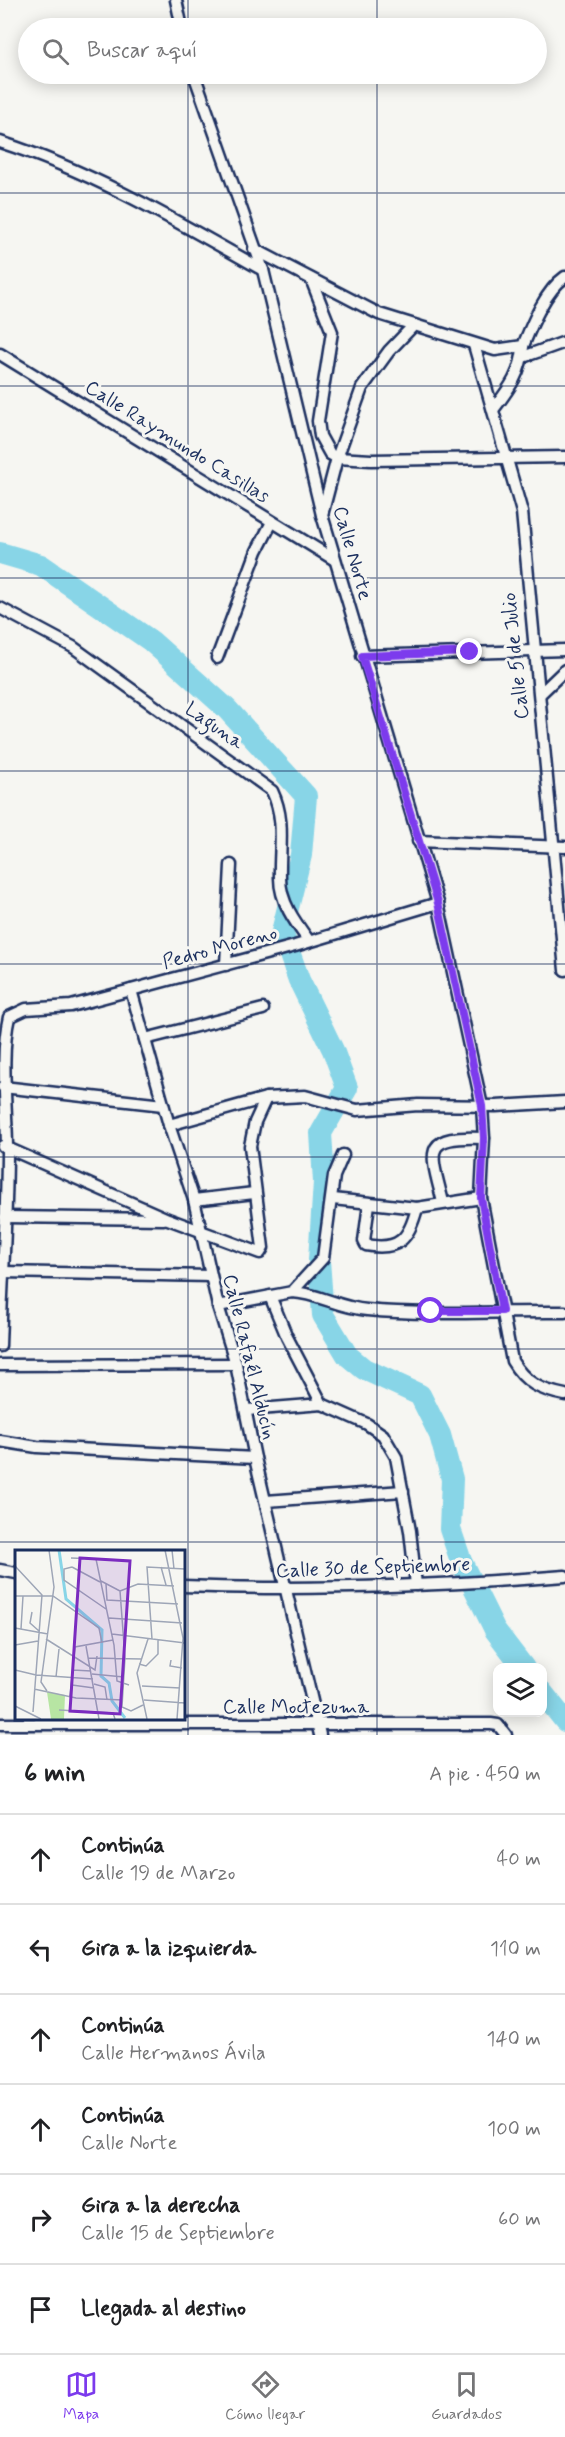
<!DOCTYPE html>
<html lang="es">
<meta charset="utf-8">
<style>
body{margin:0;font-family:Mynerve,sans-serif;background:#f6f6f6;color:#202124}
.controls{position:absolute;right:18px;bottom:18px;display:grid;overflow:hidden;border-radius:12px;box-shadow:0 3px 15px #0003}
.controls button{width:54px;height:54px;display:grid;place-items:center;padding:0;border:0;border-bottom:2px solid #e0e0e0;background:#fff;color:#202124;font:30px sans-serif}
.stop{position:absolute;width:18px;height:18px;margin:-14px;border:4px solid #7c3aed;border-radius:50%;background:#fff}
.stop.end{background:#7c3aed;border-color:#fff;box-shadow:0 2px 6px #0008}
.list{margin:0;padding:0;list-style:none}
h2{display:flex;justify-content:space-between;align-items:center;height:78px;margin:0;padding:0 24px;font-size:26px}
h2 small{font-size:20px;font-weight:400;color:#757577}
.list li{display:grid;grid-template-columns:39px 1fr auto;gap:18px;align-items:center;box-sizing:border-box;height:90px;padding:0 24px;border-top:2px solid #e0e0e0}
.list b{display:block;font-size:22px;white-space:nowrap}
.list p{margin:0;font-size:20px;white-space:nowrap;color:#757577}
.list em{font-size:20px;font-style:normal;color:#757577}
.icon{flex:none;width:33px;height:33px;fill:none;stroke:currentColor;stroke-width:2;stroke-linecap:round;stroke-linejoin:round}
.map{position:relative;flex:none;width:565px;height:1735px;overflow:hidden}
.search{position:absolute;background:#fff;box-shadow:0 3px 15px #0003;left:18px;right:18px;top:18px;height:66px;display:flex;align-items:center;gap:15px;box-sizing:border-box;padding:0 21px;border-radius:33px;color:#757577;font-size:22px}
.sheet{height:618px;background:#fff}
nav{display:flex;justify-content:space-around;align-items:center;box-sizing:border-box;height:84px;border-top:2px solid #e0e0e0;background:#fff;font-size:16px;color:#757577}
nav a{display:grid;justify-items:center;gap:3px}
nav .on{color:#7c3aed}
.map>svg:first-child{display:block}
</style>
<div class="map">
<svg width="565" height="1735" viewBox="0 0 565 1735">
<rect width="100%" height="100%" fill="#f6f6f2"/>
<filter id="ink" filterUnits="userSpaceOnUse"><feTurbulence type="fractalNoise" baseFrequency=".0167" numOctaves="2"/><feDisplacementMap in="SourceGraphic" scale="12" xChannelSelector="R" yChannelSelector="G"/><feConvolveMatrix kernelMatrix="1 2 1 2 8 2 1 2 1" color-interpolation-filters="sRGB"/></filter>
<g filter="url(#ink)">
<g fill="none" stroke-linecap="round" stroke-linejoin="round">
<g stroke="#88d5e7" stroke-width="22">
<path d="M0,553l41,12 110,76 76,68 79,87 -5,59 -19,77 17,48 34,70 14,38 -26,45 3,49 -5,78 4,55 24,40 17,14 56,26 20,40 12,44 -2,50 11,32 34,69 29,38"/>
<path d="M542,1692l23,29"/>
</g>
<g stroke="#1b2f5e" stroke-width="15">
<g id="minor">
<path d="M176,0l6,28"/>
<path d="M194,74l69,196 59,245 116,388 44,203 2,32 -3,60 31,163c13,22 28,29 53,34"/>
<path d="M0,142c94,30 178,80 263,128"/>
<path d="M254,249l125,65 116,36 28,-4c9,-22 22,-55 42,-69"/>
<path d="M311,279l21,53 -14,89 2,15 10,18 7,4 34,2 194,-3"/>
<path d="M474,345l48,167 43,458"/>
<path d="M0,354l335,206"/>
<path d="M523,357l42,-15"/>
<path d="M493,410c15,-20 29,-37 30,-64"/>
<path d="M322,515l15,-57 25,-70 27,-37 24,-25"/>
<path d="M0,608l73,39 199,144c14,29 7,56 8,87 0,24 15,44 29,63"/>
<path d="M362,656l203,-6"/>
<path d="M217,658l40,-107 15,-29"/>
<path d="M540,694l25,-24"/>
<path d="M418,841l147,6"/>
<path d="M226,965l5,-100"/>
<path d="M131,990l38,135 25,75 24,106 18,58 19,94 65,277"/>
<path d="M145,1039l118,-30"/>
<path d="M3,1087l160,18"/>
<path d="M169,1125l97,-27 39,-2 52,14 61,-5 78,1 69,-4"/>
<path d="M3,1146l165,73 92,34 3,-5 -13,-102 5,-24 11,-24"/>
<path d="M333,1199l84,9 64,-10"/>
<path d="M194,1200l60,-7"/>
<path d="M443,1202c-13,-51 -22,-67 41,-64"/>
<path d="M369,1204l-5,37 2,4c33,6 43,-6 51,-37"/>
<path d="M5,1217l159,2"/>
<path d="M2,1272l209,4"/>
<path d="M292,1292l31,-34 11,-82 9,-21"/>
<path d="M270,1296l17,41 35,67"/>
<path d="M218,1306l74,-14c25,1 48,16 75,18 65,6 133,1 198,2"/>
<path d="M0,1346c2,-65 7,-131 7,-197 0,-40 -7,-95 2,-132l17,-8 45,-3 60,-16 164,-44 143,-43"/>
<path d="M0,1365l236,-1"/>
<path d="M247,1410l75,-6 45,20 16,11 13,22 14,74 6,54"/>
<path d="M0,1441l37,6 218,11"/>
<path d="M266,1501l137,-10"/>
<path d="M0,1570l16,3"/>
<path d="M183,1586c128,5 255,0 382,-10"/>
<path d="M0,1724h491l7,1 8,10"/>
</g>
</g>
<use href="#minor" stroke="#f6f6f2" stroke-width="10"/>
</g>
</g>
<g fill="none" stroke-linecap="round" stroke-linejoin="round" filter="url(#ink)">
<path stroke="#7c3aed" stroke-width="8" d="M431,1311h71l-21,-113 3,-60 -2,-32 -44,-203 -76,-247 108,-4"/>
</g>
<path fill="none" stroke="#1b2f5e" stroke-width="1.5" stroke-opacity="0.55" d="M188,0v28M377,0v28M188,74v1661M377,74v1661M0,193h565M0,386h565M0,578h565M0,771h565M0,964h565M0,1157h565M0,1349h565M0,1542h565"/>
<g text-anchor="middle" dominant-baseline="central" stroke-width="6" stroke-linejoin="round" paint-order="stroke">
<g font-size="20" fill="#1b2f5e" stroke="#f6f6f2">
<text transform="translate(177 442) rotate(32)">Calle Raymundo Casillas</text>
<text transform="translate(352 553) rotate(74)">Calle Norte</text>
<text transform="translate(516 656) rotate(-96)">Calle 5 de Julio</text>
<text transform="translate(214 726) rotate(35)">Laguna</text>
<text transform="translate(220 948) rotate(-15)">Pedro Moreno</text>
<text transform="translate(249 1357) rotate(76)">Calle Rafaél Alducín</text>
<text transform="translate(373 1568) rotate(-2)">Calle 30 de Septiembre</text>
<text x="296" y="1707">Calle Moctezuma</text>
</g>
</g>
<g transform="translate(15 1550)">
<rect width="170" height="170" fill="#f6f6f2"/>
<path d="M32,142l18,3 -1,24h-13z" fill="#b7e5a3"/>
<path fill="none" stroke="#88d5e7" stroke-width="3" d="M44,0l7,49 36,31 -1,46 8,7 3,18 13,17"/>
<path fill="none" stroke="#9ea6b7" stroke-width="1.5" d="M150,0l18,88 -6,81M157,0l2,19M56,8l25,1 18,86 3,36 12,4M0,16l27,29 -9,117M57,17l-8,2v11l42,29M57,17l28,15M146,17l5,18M86,31l19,10M91,34l1,16 71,4M105,41l5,67 -3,49 9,4 12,-6M105,41l18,-7 36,2M0,46h38l46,32 3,15M17,62l-2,11 9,8M94,68l73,5M0,78l33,6M6,79l2,-33M97,84l73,9M31,89l49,31 2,-14M137,89l-5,-72 38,2M0,95l23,-4M71,96l13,73M73,108l54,1M156,110l-1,6 12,2M124,114l7,2 12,-12v-14M0,120l21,5 57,4M58,120l18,1M77,124l32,3M41,127l3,-28M79,134l11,3 2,13M57,135l22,3M127,136l38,2M19,139l42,9 47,2M32,141l-6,-9 13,-95 -5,-37M55,146l5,-49 38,-7M129,150l41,3M0,156l26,13M44,160l54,3 2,6M132,169l-10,-46 11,-34"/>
<path fill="#7b2cbf" fill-opacity="0.15" stroke="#7b2cbf" stroke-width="3" d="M65,8l50,3 -10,153 -50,-3z"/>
<rect width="170" height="170" fill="none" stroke="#1b2f5e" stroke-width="3"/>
</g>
</svg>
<div class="controls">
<button><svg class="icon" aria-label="layers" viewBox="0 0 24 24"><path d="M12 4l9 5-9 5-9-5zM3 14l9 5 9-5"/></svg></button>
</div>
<div class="stop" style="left:431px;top:1311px"></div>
<div class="stop end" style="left:470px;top:652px"></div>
<div class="search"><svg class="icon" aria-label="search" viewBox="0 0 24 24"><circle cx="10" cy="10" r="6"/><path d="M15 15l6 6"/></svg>Buscar aquí</div>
</div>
<section class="sheet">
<h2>6 min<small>A pie · 450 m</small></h2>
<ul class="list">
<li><svg class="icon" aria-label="ahead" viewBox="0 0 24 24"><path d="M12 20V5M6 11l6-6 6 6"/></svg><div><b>Continúa</b><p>Calle 19 de Marzo</p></div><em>40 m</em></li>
<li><svg class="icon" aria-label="left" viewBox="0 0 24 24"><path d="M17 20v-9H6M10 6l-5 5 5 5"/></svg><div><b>Gira a la izquierda</b></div><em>110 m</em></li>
<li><svg class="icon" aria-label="ahead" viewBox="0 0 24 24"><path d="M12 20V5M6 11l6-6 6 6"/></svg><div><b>Continúa</b><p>Calle Hermanos Ávila</p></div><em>140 m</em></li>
<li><svg class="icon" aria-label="ahead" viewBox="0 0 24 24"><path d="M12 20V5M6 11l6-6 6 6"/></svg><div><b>Continúa</b><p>Calle Norte</p></div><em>100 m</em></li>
<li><svg class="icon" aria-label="right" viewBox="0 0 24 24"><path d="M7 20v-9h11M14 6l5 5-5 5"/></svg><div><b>Gira a la derecha</b><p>Calle 15 de Septiembre</p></div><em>60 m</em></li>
<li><svg class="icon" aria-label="arrive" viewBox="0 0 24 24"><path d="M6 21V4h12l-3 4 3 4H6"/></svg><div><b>Llegada al destino</b></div></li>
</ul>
</section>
<nav>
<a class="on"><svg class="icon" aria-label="map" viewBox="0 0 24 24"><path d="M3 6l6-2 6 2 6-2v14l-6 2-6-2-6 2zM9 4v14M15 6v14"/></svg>Mapa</a>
<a><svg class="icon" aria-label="directions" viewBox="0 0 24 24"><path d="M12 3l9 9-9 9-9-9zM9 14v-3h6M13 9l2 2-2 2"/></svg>Cómo llegar</a>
<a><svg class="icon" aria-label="saved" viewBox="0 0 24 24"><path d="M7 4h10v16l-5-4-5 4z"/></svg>Guardados</a>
</nav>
